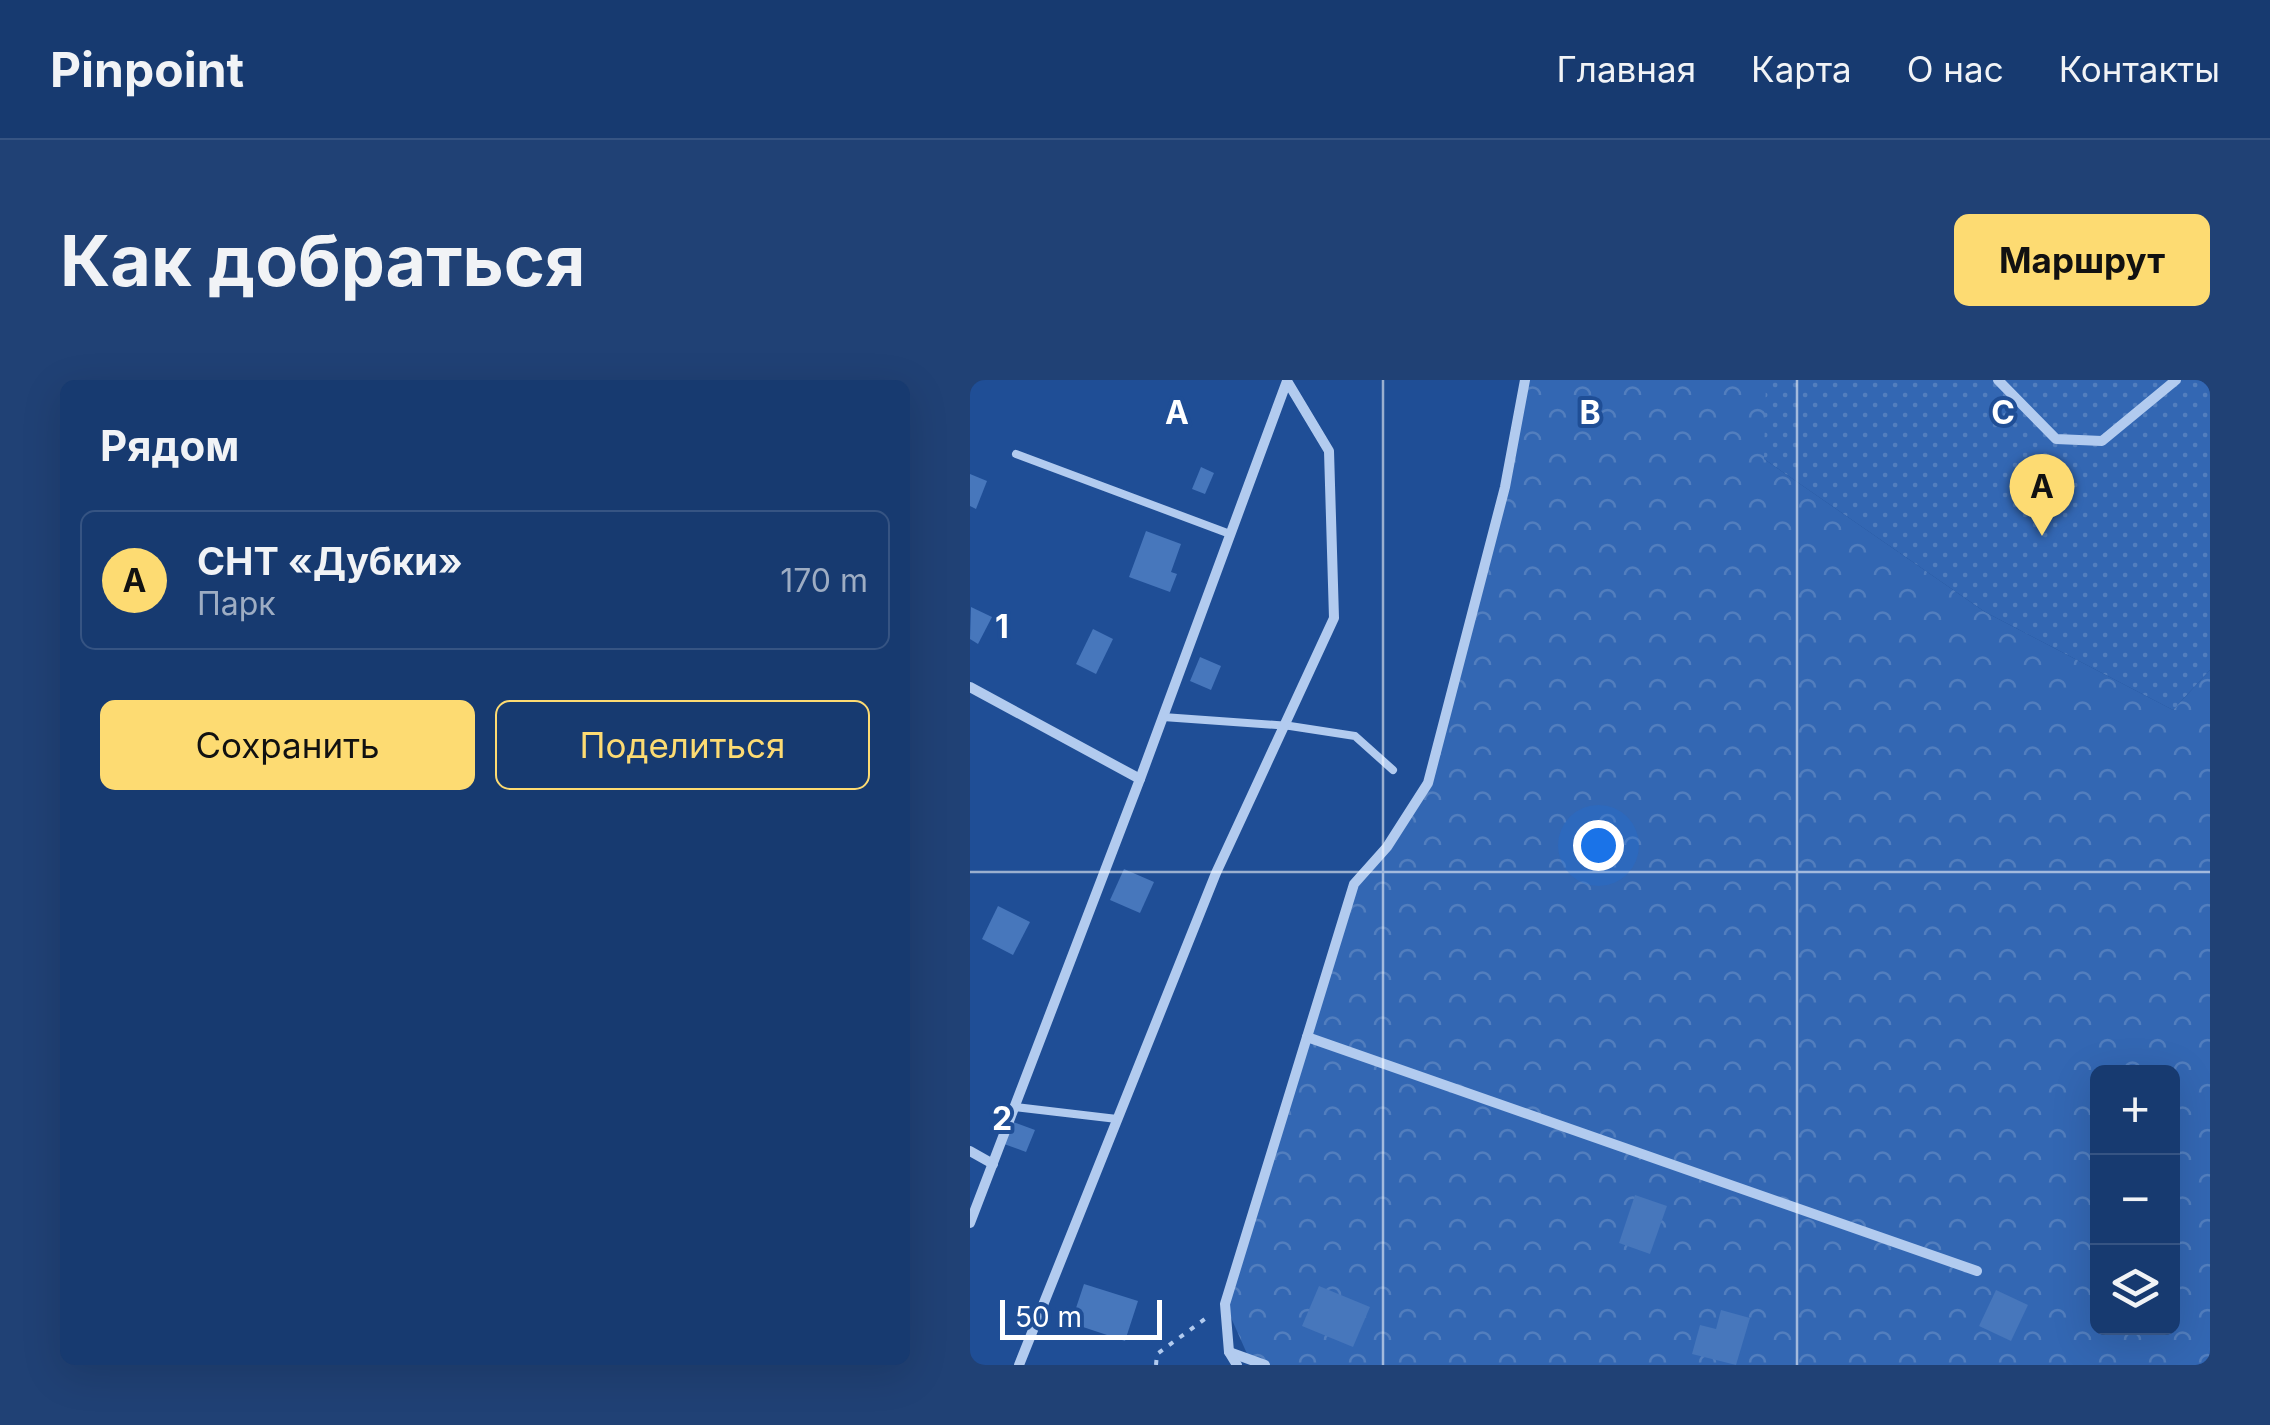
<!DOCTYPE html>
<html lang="ru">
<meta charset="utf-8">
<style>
body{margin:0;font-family:Inter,sans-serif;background:#204175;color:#f1f3f6}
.controls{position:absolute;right:30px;bottom:30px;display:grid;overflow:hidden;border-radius:15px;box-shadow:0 10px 40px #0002}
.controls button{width:90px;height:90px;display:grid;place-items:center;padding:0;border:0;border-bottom:2px solid #365483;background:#173a70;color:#f1f3f6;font:50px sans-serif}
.scale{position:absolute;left:30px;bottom:25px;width:162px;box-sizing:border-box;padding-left:10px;border:5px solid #fff;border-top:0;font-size:28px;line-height:35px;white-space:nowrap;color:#fff;-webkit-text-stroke:8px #1f4e96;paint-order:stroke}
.you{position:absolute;left:628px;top:465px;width:35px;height:35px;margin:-25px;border:8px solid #fff;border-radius:50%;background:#1a73e8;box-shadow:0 0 0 15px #1a73e833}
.badge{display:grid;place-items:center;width:65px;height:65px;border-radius:50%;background:#fddb72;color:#111;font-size:32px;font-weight:700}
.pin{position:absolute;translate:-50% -82px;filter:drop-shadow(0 2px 5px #0008)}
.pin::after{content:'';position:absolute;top:52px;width:35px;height:30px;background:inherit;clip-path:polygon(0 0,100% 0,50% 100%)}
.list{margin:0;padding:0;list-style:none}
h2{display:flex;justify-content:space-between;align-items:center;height:130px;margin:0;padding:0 40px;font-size:42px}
h2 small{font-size:32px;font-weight:400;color:#9eadc3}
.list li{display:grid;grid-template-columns:65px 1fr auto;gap:30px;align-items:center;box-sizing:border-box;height:140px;margin:0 20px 20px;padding:0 20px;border:2px solid #365483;border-radius:15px}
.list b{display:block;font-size:38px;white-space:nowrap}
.list p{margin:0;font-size:32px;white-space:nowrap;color:#9eadc3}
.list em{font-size:32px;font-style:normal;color:#9eadc3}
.actions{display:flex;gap:20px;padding:30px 40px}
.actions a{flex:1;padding:22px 0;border:2px solid #fddb72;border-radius:15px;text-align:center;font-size:35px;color:#fddb72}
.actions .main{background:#fddb72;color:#111}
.icon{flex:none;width:55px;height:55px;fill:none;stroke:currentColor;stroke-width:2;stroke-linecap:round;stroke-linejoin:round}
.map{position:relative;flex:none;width:1240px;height:985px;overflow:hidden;border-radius:15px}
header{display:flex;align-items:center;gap:60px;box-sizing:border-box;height:140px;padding:0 50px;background:#173a70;border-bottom:2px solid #365483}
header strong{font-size:48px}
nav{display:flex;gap:55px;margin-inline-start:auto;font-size:35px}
.intro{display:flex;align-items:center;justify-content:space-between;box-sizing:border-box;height:240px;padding:0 60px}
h1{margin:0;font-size:70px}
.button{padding:25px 45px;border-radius:15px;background:#fddb72;color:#111;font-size:35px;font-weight:700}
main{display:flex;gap:60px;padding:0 60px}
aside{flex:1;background:#173a70;border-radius:15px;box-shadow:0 10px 40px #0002}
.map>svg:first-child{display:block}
</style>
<header>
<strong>Pinpoint</strong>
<nav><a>Главная</a><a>Карта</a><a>О нас</a><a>Контакты</a></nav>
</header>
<div class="intro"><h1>Как добраться</h1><a class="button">Маршрут</a></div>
<main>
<aside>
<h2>Рядом<small></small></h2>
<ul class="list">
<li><span class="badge">A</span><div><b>СНТ «Дубки»</b><p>Парк</p></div><em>170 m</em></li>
</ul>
<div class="actions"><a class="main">Сохранить</a><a>Поделиться</a></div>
</aside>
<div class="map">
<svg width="1240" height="985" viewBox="0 0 1240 985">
<defs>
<pattern id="grass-dots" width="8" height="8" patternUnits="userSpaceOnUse" patternTransform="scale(2.5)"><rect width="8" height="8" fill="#3367b3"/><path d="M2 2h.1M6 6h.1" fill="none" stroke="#527ebe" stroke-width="1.8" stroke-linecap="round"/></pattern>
<pattern id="forest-crowns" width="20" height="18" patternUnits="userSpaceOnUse" patternTransform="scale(2.5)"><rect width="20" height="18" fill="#3367b3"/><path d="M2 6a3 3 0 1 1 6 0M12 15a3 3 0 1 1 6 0" fill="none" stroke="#527ebe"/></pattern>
</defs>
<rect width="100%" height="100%" fill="#1f4e96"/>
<path fill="url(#grass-dots)" d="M791,0h449v290l-37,40 -188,-98 -221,-153z"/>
<path fill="url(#forest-crowns)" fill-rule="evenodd" d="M555,0h241l-2,79 221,153 188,98 37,-40v695h-958l-27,-61 129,-420 33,-37 41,-64 77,-296zM1128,692h74v256h-74z"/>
<g fill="#4777bc">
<path d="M231,87l13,6 -9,21 -13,-5z"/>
<path d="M0,94l17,7 -11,28 -6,-3z"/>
<path d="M176,151l35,13 -10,28 6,2 -7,18 -41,-15z"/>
<path d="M1,227l21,10 -14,27 -8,-5z"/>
<path d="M123,249l20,10 -17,35 -20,-10z"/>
<path d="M230,277l21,9 -10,24 -21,-9z"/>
<path d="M154,489l30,13 -14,31 -30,-13z"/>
<path d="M28,526l32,16 -17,33 -31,-16z"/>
<path d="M43,742l22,8 -9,22 -22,-8z"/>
<path d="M665,815l32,11 -17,48 -31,-11z"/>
<path d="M114,904l54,17 -13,40 -54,-18z"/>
<path d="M349,906l51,21 -17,40 -51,-21z"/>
<path d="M1026,910l32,15 -17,36 -32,-15z"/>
<path d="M751,930l29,8 -14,47 -44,-11 8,-29 16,4z"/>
</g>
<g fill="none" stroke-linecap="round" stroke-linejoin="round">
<path stroke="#b2cbef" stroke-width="4" stroke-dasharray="5 8" stroke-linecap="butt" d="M186,985l1,-11 52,-38"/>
<g stroke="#b2cbef" stroke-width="8">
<path d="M46,74l214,80"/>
<path d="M193,337l127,9 65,10 38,34"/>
<path d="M45,727l102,12"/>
</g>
<g stroke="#b2cbef" stroke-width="10">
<path d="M1028,0l58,59 46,2 74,-61"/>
<path d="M0,307l170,92 -170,444"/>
<path d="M337,657l670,234"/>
<path d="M0,771l23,13"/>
<path d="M259,972l36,13"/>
<path d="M49,985l197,-492 118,-255 -5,-167 -42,-70 -147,398"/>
<path d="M267,985l-8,-13 -4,-48 129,-420 33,-37 41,-64 77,-296 20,-107"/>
</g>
</g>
<path fill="none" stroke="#fff" stroke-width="2.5" stroke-opacity="0.55" d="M413,0v985M827,0v985M0,492h1240"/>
<g font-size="32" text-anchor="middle" font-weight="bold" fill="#fff" stroke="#1f4e96" stroke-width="8" stroke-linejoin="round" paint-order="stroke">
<text x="207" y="44">A</text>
<text x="620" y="44">B</text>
<text x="1033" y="44">C</text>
<text x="32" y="258">1</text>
<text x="32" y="750">2</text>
</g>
</svg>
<div class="controls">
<button>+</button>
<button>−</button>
<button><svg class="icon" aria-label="layers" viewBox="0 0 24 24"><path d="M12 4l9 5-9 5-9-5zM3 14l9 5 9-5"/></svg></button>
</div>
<div class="scale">50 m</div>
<div class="you"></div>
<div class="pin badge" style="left:1072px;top:156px">A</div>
</div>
</main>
